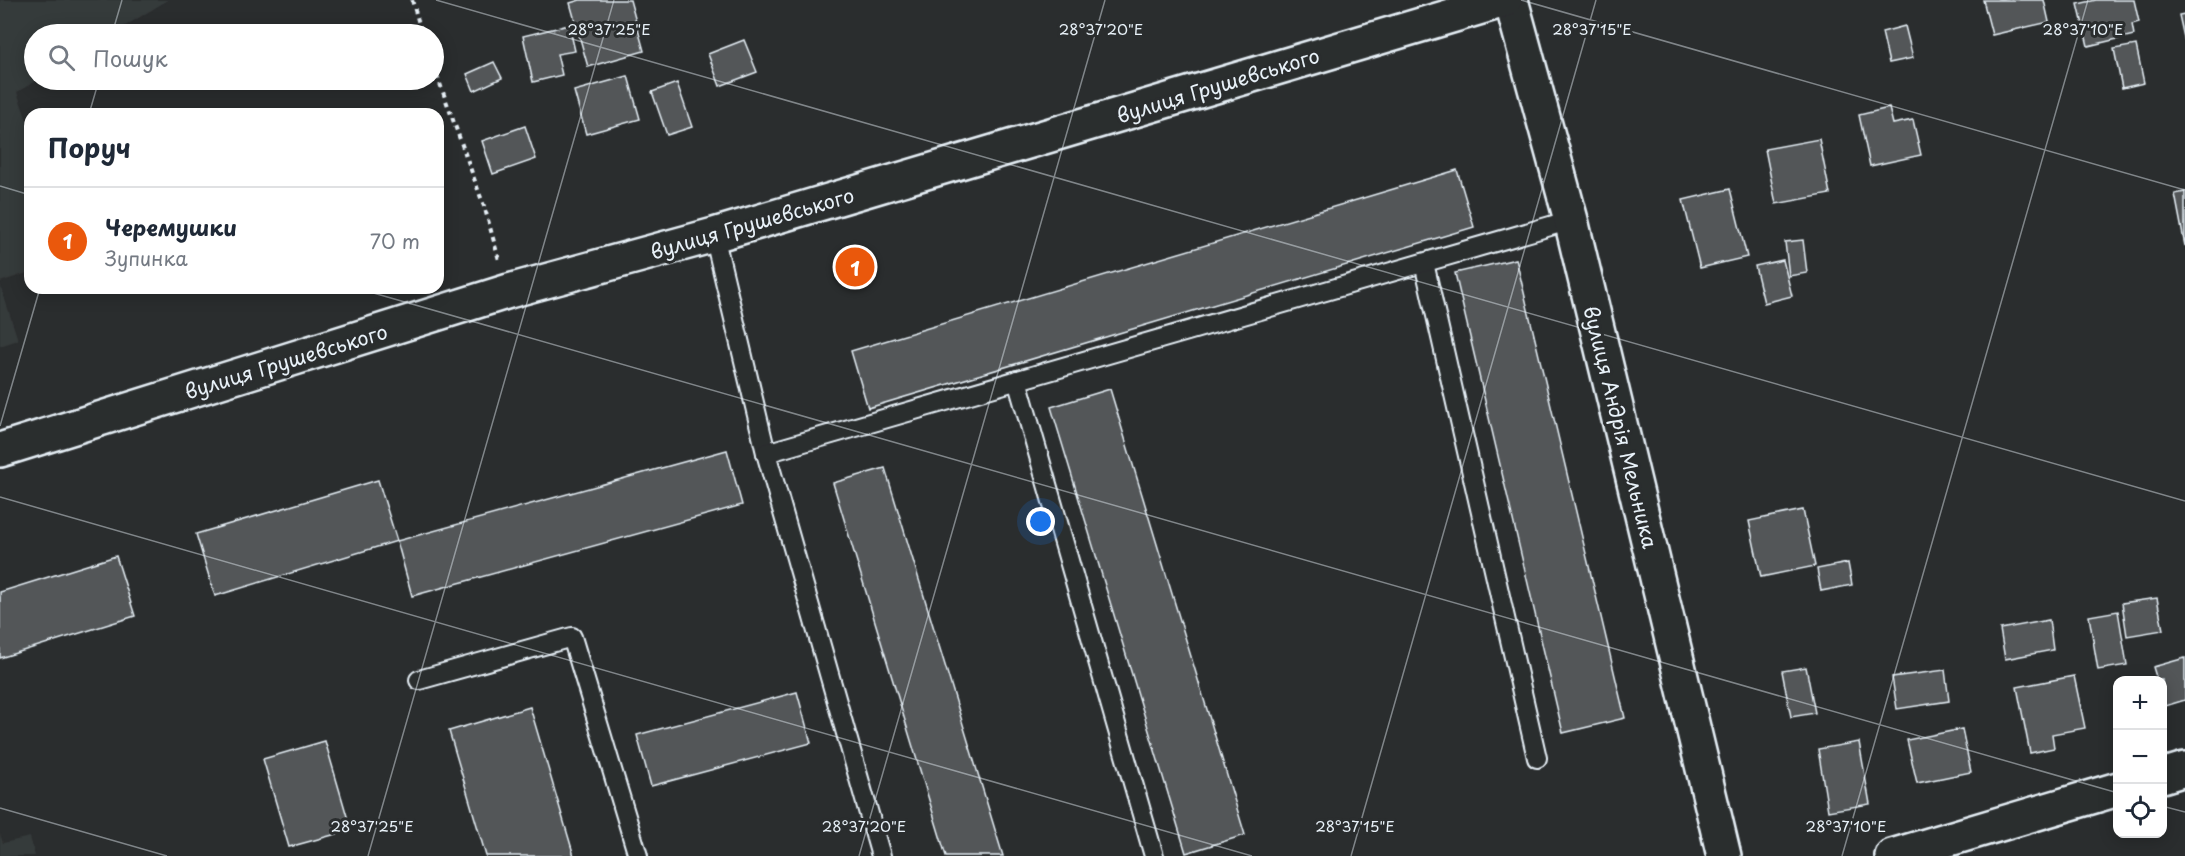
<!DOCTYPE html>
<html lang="uk">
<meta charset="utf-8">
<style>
body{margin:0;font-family:"Playpen Sans",sans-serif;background:#f6f6f7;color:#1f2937}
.controls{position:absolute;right:18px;bottom:18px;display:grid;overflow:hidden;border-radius:12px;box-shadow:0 3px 15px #0003}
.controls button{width:54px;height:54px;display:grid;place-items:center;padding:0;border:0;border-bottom:2px solid #e0e1e3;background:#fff;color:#1f2937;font:30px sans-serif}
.you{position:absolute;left:1041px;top:522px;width:21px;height:21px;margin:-15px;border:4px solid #fff;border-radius:50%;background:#1a73e8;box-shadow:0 0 0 9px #1a73e833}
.badge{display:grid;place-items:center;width:39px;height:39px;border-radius:50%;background:#ea580c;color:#fff;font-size:20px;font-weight:700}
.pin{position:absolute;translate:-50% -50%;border:3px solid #fff;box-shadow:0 2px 6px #0006}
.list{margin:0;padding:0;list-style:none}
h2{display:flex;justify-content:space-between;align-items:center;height:78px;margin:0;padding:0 24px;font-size:26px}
h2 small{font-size:20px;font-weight:400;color:#747a83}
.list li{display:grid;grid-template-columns:39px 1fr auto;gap:18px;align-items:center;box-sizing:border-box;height:108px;padding:0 24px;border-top:2px solid #e0e1e3}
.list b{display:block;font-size:22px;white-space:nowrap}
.list p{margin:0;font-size:20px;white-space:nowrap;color:#747a83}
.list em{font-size:20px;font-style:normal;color:#747a83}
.icon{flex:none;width:33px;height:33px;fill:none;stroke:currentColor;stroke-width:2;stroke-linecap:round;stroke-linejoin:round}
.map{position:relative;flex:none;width:2185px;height:856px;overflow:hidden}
.search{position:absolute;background:#fff;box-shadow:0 3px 15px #0003;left:24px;top:24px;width:420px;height:66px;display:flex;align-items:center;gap:15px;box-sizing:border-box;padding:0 21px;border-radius:33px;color:#747a83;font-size:22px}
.panel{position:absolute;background:#fff;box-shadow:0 3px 15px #0003;left:24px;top:108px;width:420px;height:186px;border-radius:18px}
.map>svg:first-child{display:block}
</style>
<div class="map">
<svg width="2185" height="856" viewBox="0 0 2185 856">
<rect width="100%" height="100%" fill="#2a2d2e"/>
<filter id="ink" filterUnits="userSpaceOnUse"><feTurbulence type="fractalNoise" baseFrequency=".0167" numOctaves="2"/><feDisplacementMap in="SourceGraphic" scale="12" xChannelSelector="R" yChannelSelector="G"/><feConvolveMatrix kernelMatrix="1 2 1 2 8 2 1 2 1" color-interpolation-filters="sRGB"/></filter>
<g filter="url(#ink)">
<g fill="#363a3b">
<path d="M0,0h168l-56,34h-78v46h4l-21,12 13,37v143l-30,10z"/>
<path d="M0,284l18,56 -18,6z"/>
<path d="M0,834l3,9 27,-6 5,19h-35z"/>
</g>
<g fill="#535759" stroke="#e8f1f8" stroke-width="1.5">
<path d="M580,0h50l14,51 -56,16 -18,-64z"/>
<path d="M1983,0h61l5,22 -57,13z"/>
<path d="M2096,0h38l5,22 -7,2 2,11 -46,11 -10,-42z"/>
<path d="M2185,14v28l-6,-27z"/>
<path d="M569,25l6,26 -18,3 5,21 -29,7 -10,-46z"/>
<path d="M1905,26l8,32 -24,5 -7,-31z"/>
<path d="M744,40l13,32 -37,14 -12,-32z"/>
<path d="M2136,45l8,38 -22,5 -8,-39z"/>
<path d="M494,62l8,16 -28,13 -7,-17z"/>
<path d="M628,76l12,43 -54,15 -12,-43z"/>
<path d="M677,83l15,44 -25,8 -15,-43z"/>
<path d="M1889,108l4,16 20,-4 8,35 -51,11 -11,-51z"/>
<path d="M525,126l11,33 -43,15 -11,-33z"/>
<path d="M1819,139l11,55 -54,10 -11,-55z"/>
<path d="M1457,170l17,57 -606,181 -17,-57z"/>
<path d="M1730,189l17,68 -47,11 -17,-68z"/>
<path d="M2185,192v54l-10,-52z"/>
<path d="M1803,240l4,33 -18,3 -4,-34z"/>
<path d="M1516,259l109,459 -62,15 -108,-460z"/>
<path d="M1783,260l9,36 -28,7 -9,-37z"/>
<path d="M1110,389l135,446 -59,18 -135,-446z"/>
<path d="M727,450l15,55 -330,91 -15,-55z"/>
<path d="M885,468l118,388h-57l-113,-373z"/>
<path d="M378,480l19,61 -182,55 -19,-62z"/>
<path d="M1803,510l12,56 -54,11 -12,-56z"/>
<path d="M116,556l19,60 -135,42v-66z"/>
<path d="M1848,563l4,22 -31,6 -4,-22z"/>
<path d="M2157,598l6,32 -36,6 -5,-33z"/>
<path d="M2118,611l9,54 -29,5 -9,-54z"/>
<path d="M2049,620l4,30 -48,9 -5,-30z"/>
<path d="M2185,658v42l-20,6 -3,-8v-18h-5l-4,-13z"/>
<path d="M1806,667l9,46 -24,4 -9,-46z"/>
<path d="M1945,670l4,31 -52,8 -5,-32z"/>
<path d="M2074,676l11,52 -33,6 2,14 -24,5 -13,-66z"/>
<path d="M797,692l14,51 -160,43 -14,-51z"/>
<path d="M530,707l44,149h-88l-37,-125z"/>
<path d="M1962,729l9,43 -54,11 -10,-43z"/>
<path d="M325,741l26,89 -62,17 -26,-88z"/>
<path d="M1859,742l11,62 -42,7 -10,-62z"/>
</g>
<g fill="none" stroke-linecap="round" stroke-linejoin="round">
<g stroke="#e8f1f8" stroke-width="22">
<g id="lane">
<path d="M714,235l52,218 115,403"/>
<path d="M1424,263l113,495"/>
<path d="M1017,380l137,476"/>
<path d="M766,453l805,-233"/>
<path d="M419,680l153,-43 66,219"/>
</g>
</g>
<g stroke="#e8f1f8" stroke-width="38">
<path id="street" d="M1511,0l60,220 153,636"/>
</g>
<g stroke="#e8f1f8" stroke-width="38">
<g id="secondary">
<path d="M2162,776l23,-7"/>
<path d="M1892,856l226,-67"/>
</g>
</g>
<g stroke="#e8f1f8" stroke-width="38">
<path id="highway" d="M0,450l509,-159 205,-56 791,-235"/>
</g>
<g stroke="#e8f1f8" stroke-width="4" stroke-dasharray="4.5 4.5" stroke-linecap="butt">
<path d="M412,0l10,34"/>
<path d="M434,67l51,142 14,51"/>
</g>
<use href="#lane" stroke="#2a2d2e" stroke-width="18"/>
<use href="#street" stroke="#2a2d2e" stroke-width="33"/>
<use href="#secondary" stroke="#2a2d2e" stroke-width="33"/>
<use href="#highway" stroke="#2a2d2e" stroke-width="33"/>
</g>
</g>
<path fill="none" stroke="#e8f1f8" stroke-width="1.5" stroke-opacity="0.45" d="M436,0l1749,501M1521,0l664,190M112,34l10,-34M89,114l10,-34M0,186l30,9M356,288l1762,505M0,426l40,-138M0,497l1252,359M2162,806l23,6M0,808l167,48M368,856l246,-856M859,856l246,-856M1351,856l245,-856M1842,856l246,-856"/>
<g text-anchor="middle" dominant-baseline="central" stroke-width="6" stroke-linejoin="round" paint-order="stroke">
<g font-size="20" fill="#e8f1f8" stroke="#2a2d2e">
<text transform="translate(1218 85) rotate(-17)">вулиця Грушевського</text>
<text transform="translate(752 223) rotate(-16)">вулиця Грушевського</text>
<text transform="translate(286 361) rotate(-17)">вулиця Грушевського</text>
<text transform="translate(1621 427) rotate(76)">вулиця Андрія Мельника</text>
</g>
</g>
<g font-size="15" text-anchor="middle" fill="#e8f1f8" stroke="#2a2d2e" stroke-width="6" stroke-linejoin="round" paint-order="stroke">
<text x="609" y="35">28°37'25"E</text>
<text x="1101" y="35">28°37'20"E</text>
<text x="1592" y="35">28°37'15"E</text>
<text x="2083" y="35">28°37'10"E</text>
<text x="372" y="832">28°37'25"E</text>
<text x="864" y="832">28°37'20"E</text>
<text x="1355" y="832">28°37'15"E</text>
<text x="1846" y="832">28°37'10"E</text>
</g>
</svg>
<div class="controls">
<button>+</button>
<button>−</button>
<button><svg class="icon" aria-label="locate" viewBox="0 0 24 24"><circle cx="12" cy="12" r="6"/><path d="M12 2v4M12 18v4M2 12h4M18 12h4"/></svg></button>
</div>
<div class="you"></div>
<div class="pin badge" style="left:855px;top:267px">1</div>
<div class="search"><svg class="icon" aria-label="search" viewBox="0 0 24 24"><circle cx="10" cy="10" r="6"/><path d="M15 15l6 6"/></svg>Пошук</div>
<section class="panel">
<h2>Поруч<small></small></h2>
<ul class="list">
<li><span class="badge">1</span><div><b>Черемушки</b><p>Зупинка</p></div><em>70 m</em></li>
</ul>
</section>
</div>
